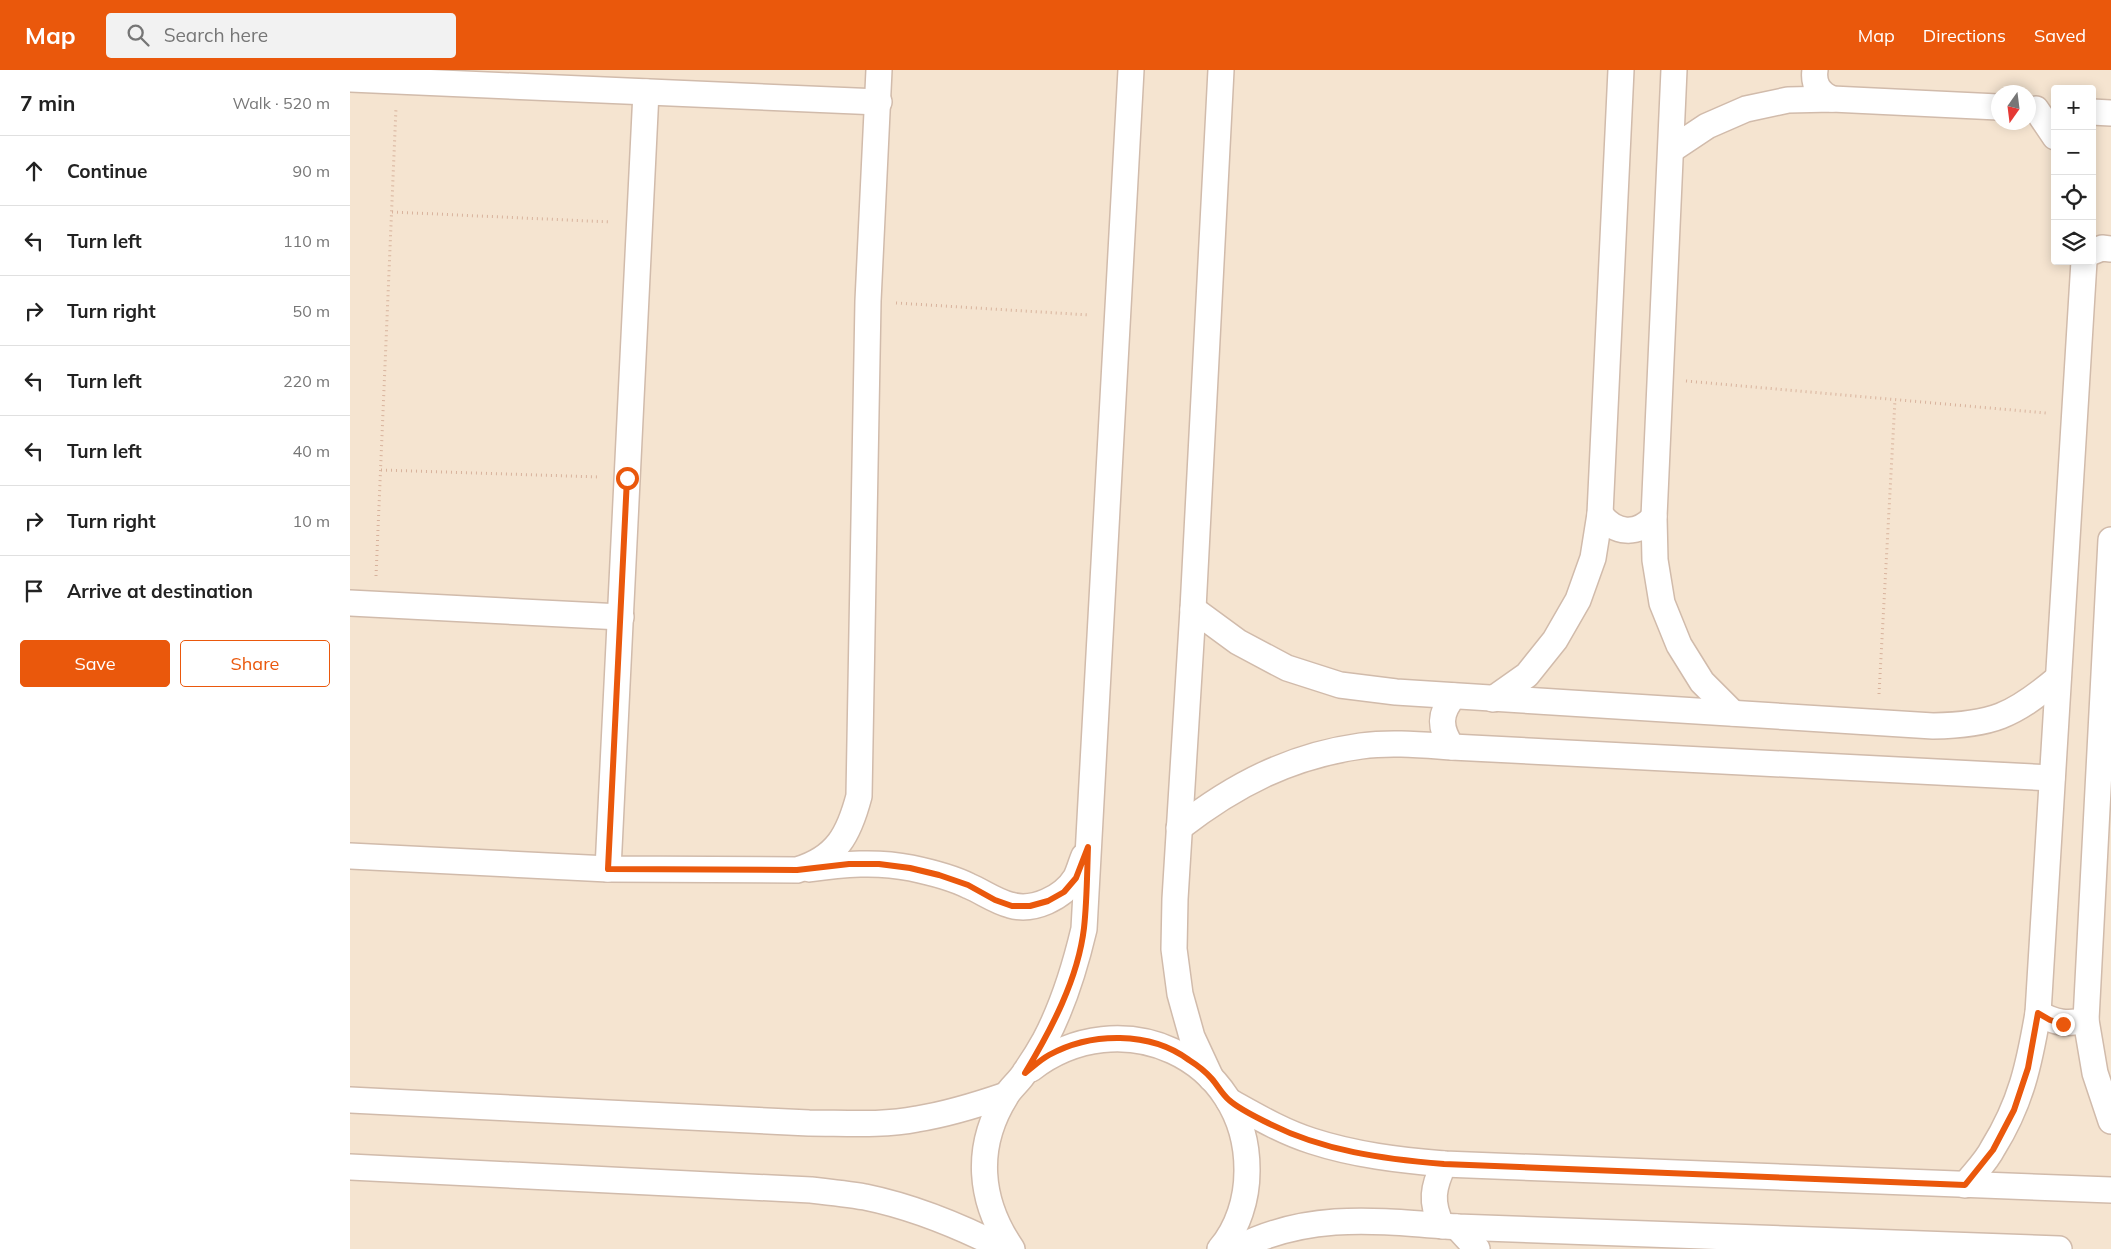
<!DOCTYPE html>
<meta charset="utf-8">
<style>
body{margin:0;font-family:Mulish,sans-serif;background:#f2f2f2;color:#222}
.controls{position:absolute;right:15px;top:15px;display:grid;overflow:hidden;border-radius:5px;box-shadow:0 2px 12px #0003}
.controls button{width:45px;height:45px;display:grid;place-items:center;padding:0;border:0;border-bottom:1px solid #e0e0e0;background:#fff;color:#222;font:25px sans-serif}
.compass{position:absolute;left:1641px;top:15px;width:45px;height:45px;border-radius:50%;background:#fff;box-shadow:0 2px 12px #0003;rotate:194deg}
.stop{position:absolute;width:15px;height:15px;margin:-11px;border:4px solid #ea580c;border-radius:50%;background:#fff}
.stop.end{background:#ea580c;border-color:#fff;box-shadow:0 1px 5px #0008}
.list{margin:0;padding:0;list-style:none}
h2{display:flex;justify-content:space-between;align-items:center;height:65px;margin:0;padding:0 20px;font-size:21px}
h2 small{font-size:16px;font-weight:400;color:#767676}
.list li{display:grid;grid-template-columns:32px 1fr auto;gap:15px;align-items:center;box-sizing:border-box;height:70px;padding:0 20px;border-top:1px solid #e0e0e0}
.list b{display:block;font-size:19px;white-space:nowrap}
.list em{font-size:16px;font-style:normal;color:#767676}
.actions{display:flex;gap:10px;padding:15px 20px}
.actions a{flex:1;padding:11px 0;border:1px solid #ea580c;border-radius:5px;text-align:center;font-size:18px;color:#ea580c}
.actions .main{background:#ea580c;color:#fff}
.icon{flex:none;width:28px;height:28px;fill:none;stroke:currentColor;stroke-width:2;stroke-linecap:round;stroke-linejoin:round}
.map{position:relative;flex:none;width:1761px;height:1179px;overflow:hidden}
header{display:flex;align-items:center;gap:30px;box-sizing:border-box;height:70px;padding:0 25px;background:#ea580c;color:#fff}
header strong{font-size:24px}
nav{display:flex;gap:28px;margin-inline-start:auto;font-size:18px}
.search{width:350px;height:45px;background:#f2f2f2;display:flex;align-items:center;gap:12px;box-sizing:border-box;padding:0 18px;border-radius:5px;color:#767676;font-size:19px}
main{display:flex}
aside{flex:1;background:#fff}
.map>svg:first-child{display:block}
</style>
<header>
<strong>Map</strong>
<div class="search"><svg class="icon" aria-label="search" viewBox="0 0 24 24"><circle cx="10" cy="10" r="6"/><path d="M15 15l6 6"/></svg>Search here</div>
<nav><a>Map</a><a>Directions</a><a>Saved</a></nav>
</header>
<main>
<aside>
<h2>7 min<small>Walk · 520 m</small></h2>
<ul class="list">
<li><svg class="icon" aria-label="ahead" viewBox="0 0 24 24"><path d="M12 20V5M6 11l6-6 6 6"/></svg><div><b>Continue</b></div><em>90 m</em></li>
<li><svg class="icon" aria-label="left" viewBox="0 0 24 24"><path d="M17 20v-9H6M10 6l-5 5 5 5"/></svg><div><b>Turn left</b></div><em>110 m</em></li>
<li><svg class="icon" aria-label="right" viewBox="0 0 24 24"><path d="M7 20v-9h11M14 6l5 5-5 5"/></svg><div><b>Turn right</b></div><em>50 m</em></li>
<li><svg class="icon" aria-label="left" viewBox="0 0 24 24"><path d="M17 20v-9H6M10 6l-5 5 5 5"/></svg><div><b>Turn left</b></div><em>220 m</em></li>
<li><svg class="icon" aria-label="left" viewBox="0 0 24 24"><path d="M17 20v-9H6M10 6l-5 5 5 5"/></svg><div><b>Turn left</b></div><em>40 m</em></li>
<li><svg class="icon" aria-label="right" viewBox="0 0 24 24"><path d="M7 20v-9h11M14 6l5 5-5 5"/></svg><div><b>Turn right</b></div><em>10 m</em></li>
<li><svg class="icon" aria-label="arrive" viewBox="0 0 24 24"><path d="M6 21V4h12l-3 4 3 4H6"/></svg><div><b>Arrive at destination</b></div></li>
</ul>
<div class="actions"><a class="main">Save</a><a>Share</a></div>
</aside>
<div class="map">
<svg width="1761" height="1179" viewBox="0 0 1761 1179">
<rect width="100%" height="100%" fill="#fdf2e2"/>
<path fill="#f5e4d0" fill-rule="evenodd" d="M0,0h1761v1179h-1761zM1705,19h37v172h-37zM1648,22h30v30h-30z"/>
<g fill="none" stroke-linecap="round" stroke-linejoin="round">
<g stroke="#d1bbab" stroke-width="28">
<g id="minor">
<path d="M1324,0l-20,447 1,43 7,43 17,42 23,37 31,31"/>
<path d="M1465,0c-2,14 4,23 17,29"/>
<path d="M0,9l529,23"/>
<path d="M1686,39l19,28"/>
<path d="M1742,42l19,1"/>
<path d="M1321,80l36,-24 39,-17 42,-9 44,-1 166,8"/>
<path d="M1742,182l10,-4 9,1"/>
<path d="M1250,444c15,20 37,22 54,3"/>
<path d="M1761,470l-25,480 9,53 16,48"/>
<path d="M0,533l271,14"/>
<path d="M843,539l45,33 49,26 53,17 56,7 537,34c59,-1 80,-10 125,-48"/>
<path d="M1143,629l34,-24 28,-35 23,-40 15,-42 7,-44 21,-444"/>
<path d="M1102,677c-13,-19 -13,-34 2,-51"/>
<path d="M829,758c55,-43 111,-72 182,-82 30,-4 61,-1 91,1l600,31"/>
<path d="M0,786l258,13 189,1c40,-12 52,-36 62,-74l9,-495 11,-231"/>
<path d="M258,799l38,-777"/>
<path d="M459,799c34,-5 68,-8 102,-1 19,4 40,9 58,18 14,6 26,15 41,19 23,7 53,-7 66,-28 3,-6 5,-14 8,-21"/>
<path d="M1688,943c17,10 30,12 48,7"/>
<path d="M681,999c89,-69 217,-13 216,102 0,28 -9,57 -27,78"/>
<path d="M861,1008l-19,-41 -12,-43 -6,-45 1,-50 18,-290 28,-539"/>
<path d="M0,1030l459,23c36,0 73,3 108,-4 31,-5 60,-14 89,-24"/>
<path d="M879,1031c27,15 54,31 83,40 43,14 87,19 132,23l667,26"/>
<path d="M0,1097l461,23c18,2 36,4 54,7 49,10 95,29 140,52"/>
<path d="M1615,1115c9,-12 21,-23 28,-37 28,-45 36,-83 45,-135l46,-752"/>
<path d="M1092,1156c-12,-24 -9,-39 2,-62"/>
<path d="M1107,1157l20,22"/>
<path d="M662,1179c-33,-48 -38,-102 -6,-153 5,-9 14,-15 19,-24 7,-10 14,-21 20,-32 19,-36 30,-73 39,-111l47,-859"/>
<path d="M886,1179c73,-38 143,-28 221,-22l602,22"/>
</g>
</g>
<g stroke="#d8b29c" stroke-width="3" stroke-dasharray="1 4" stroke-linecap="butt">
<path d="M42,142l219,10"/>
<path d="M546,233l193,12"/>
<path d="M1336,311l360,32"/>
<path d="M31,400l219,7"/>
<path d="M26,506l20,-468"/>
<path d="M1529,624l16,-294"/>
</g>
<use href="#minor" stroke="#fff" stroke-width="25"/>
</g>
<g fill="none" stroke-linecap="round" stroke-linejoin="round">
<path stroke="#ea580c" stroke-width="6" d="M277,408l-19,391 189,1 52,-6h30l31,4 29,7 29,10 27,15 17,6h18l18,-5 16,-9 12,-14 12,-31c-1,27 -1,54 -4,81 -6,51 -33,102 -59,145 8,-6 15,-13 24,-18 42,-23 101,-24 140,5 8,5 17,12 23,19 6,7 10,15 17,21 10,9 27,17 39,23 55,28 115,36 176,41l521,21 28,-35 21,-40 14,-42 10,-55 12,7 13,4"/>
</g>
</svg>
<div class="controls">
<button>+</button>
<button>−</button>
<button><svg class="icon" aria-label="locate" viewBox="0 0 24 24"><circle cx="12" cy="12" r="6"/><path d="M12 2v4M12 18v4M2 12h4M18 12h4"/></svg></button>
<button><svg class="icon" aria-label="layers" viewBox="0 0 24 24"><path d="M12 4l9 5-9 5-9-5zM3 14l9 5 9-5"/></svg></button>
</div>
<svg class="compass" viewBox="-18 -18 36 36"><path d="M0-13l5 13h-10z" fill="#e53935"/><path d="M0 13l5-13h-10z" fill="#767676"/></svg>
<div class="stop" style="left:277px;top:408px"></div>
<div class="stop end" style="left:1713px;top:954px"></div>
</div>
</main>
